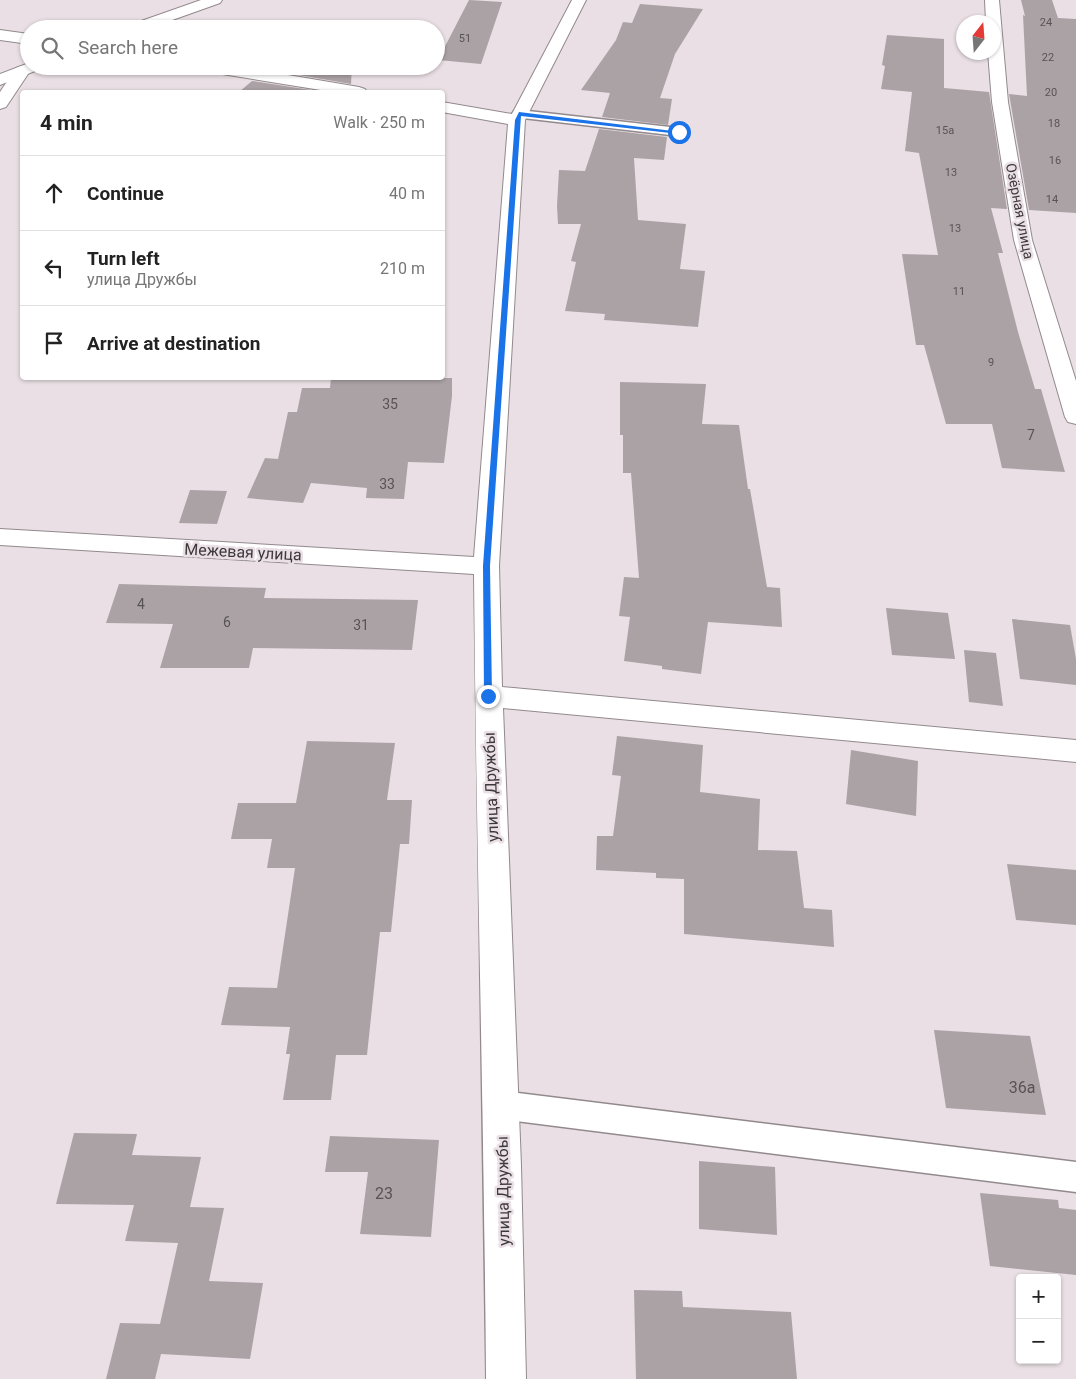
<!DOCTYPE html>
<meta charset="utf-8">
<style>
body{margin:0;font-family:Roboto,sans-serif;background:#f6f6f6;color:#222}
.controls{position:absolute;right:15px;bottom:15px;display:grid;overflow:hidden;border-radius:5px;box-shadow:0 1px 4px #0004}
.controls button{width:45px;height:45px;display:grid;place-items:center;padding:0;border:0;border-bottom:1px solid #e0e0e0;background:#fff;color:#222;font:25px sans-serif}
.compass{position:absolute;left:956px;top:15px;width:45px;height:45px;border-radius:50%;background:#fff;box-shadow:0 1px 4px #0004;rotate:17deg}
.stop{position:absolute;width:15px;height:15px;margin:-11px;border:4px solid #1a73e8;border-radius:50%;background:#fff}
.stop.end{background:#1a73e8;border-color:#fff;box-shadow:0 1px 5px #0008}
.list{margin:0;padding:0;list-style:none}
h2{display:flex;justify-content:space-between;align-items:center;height:65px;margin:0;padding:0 20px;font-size:21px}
h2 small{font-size:16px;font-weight:400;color:#767676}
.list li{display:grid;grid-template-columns:32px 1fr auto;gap:15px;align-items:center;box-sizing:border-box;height:75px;padding:0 20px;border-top:1px solid #e0e0e0}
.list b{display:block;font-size:19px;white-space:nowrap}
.list p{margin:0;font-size:16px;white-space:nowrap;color:#767676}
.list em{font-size:16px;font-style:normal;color:#767676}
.icon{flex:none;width:28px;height:28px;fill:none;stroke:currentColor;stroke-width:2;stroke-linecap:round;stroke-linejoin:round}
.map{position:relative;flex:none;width:1076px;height:1379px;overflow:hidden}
.search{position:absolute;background:#fff;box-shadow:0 1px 4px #0004;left:20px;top:20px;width:425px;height:55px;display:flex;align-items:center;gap:12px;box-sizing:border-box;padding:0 18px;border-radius:28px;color:#767676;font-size:19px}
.panel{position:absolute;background:#fff;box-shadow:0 1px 4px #0004;left:20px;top:90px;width:425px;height:290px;border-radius:5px}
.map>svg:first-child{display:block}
</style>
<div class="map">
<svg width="1076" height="1379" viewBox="0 0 1076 1379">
<rect width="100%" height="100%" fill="#e9dfe4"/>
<g fill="#aba2a6">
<path d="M469,0l33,2 -21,62 -43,-4z"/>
<path d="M1021,0h31l6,18 18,1v194l-47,-3 -20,-116 18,2 -4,-81 2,1z"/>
<path d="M640,4l63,5 -28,45 -15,44 12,1 -4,26 -66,-8 8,-24 -29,-3 35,-50 7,-18 9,1z"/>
<path d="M887,35l57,4v49l45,4 18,117 -16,-1 12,45h-5l20,79 17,57h6l24,83 -63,-4 -10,-44h-46l-22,-79h-8l-14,-91 36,1 -19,-102 -14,-2 7,-59 -31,-3 4,-23 -3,-1z"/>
<path d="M268,66h84l-1,18 -87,-15z"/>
<path d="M252,81l72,11h-85z"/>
<path d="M599,129l68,8 -3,23 -30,-2 4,62 48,4 -6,45 25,2 -7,56 -94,-7 1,-6 -40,-3 11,-49 -5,-1 10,-37h-23l-1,-18 2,-36 26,1z"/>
<path d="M331,378h121v18l-8,67 -36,-1 -4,37 -38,-1 1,-10 -56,-5 -8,20 -56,-5 18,-40 13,1 10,-47h9l5,-24h28z"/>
<path d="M620,382l86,2 -4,40 37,1 9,64h2l17,98 13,1 2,39 -74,-5 -7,52 -39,-5v-3l-38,-5 6,-44 -11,-1 5,-39 15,1 -8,-105h-8v-38h-3z"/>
<path d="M190,490l37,1 -10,33 -38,-1z"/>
<path d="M119,584l147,4 -2,10 154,2 -6,50 -159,-2 -4,20h-89l13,-44 -67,-1z"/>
<path d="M886,608l62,5 7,46 -63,-4z"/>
<path d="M1012,619l58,6 6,34v26l-56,-6z"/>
<path d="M964,650l32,3 7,53 -34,-4z"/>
<path d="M617,736l86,9 -3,47 60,7 -2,51 39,1 7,57 28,2 2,37 -150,-13v-55l-28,-1v-5l-60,-3 1,-34h16l8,-60 -9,-1z"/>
<path d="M307,741l88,2 -8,57h25l-3,44h-9l-9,88h-11l-13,123h-31l-5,45h-48l7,-46h-4l4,-27 -69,-2 8,-38 48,1 18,-120h-28l5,-29h-41l7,-36h58z"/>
<path d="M851,750l67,11 -2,55 -70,-12z"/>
<path d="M1007,864l69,6v55l-60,-5z"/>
<path d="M934,1030l96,6 16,79 -100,-7z"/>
<path d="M74,1133l63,1 -5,21 69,2 -11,50 34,1 -15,73 54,2 -13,76 -89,-5 -6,25h-49l14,-56 40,1 18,-81 -53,-2 9,-36 -78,-1z"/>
<path d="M330,1136l109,4 -8,97 -71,-3 8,-62h-43z"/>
<path d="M699,1161l76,6 2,68 -78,-6z"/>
<path d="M980,1193l78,7 1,8 17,2v65l-86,-9z"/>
<path d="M634,1290l48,1 1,16 108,5 6,67h-161z"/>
</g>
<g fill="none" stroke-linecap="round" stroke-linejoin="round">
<g stroke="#92898d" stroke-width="3">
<g id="service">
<path d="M519,110l160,18 7,4 -7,4 -165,-19 -2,-3 2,-3z"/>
<path d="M501,1091l575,71v30l-575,-73 -10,-4 -4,-10 4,-10z"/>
</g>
</g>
<g stroke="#92898d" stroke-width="2">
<g id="minor">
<path d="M572,0h14l-61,120 -26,446 3,121 574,53v22l-573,-54 18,457 5,214h-40c-2,-269 -10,-537 -12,-805l-474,-29v-16l474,28 34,-433 -66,-12v-10l70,12z"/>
<path d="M985,0h14l9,102 24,138 44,141v43l-8,-2 -3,-5 -51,-177 -22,-138 -4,-50h6v-30h-8z"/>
<path d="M0,30l29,4v10l-29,-4z"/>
<path d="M22,66l6,2 2,3 -24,36 -6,2v-17l16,-24z"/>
<path d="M196,66h38l125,21 6,2 2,3h-34l-129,-21 -6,-2z"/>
</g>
</g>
<g stroke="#92898d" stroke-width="2">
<g id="tertiary">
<path d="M201,0h21l-2,3 -73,26h-22l2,-3z"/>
<path d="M29,63v3h13l-2,3 -40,16v-11z"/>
</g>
</g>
<use href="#service" fill="#fff" fill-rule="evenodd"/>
<use href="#minor" fill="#fff" fill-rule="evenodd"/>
<use href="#tertiary" fill="#fff" fill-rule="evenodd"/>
</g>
<path fill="#1a73e8" d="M519,112l162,20 -2,2 -158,-18 -31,450 2,130 -4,3 -4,-3 -1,-130 32,-446z"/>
<g text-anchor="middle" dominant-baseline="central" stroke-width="5" stroke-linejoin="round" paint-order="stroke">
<g font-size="11" fill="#585356">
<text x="1046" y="22">24</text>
<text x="465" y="38">51</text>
<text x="1048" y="57">22</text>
<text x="1051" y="92">20</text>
<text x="1054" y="123">18</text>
<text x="945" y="130">15а</text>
<text x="1055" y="160">16</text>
<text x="951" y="172">13</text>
<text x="1052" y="199">14</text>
<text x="955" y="228">13</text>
<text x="959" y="291">11</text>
<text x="991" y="362">9</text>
</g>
<g font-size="14" fill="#3d393b" stroke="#e9dfe4">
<text transform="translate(1020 211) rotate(79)">Озёрная улица</text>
</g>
<g font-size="14" fill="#585356">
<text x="390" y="404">35</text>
<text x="1031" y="435">7</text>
<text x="387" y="484">33</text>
<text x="141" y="604">4</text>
<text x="227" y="622">6</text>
<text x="361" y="625">31</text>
</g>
<g font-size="16" fill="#3d393b" stroke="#e9dfe4">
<text transform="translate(243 552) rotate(3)">Межевая улица</text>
<text transform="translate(491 787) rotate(-92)">улица Дружбы</text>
<text transform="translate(503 1191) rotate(-91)">улица Дружбы</text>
</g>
<g font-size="16" fill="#585356">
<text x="1022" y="1087">36а</text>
<text x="384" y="1193">23</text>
</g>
</g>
</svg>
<div class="controls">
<button>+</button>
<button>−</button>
</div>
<svg class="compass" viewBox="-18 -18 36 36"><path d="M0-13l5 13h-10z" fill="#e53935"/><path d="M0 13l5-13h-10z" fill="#767676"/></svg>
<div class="stop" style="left:679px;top:132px"></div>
<div class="stop end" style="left:488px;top:696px"></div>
<div class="search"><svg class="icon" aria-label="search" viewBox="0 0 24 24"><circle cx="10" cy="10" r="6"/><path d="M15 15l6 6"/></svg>Search here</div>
<section class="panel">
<h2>4 min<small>Walk · 250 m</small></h2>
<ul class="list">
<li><svg class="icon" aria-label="ahead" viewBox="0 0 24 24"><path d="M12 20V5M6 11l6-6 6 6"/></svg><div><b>Continue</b></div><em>40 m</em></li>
<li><svg class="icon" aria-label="left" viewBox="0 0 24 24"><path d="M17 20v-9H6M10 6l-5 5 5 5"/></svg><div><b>Turn left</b><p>улица Дружбы</p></div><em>210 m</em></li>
<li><svg class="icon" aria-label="arrive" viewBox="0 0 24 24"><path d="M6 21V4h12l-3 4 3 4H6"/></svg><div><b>Arrive at destination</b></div></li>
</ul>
</section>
</div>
